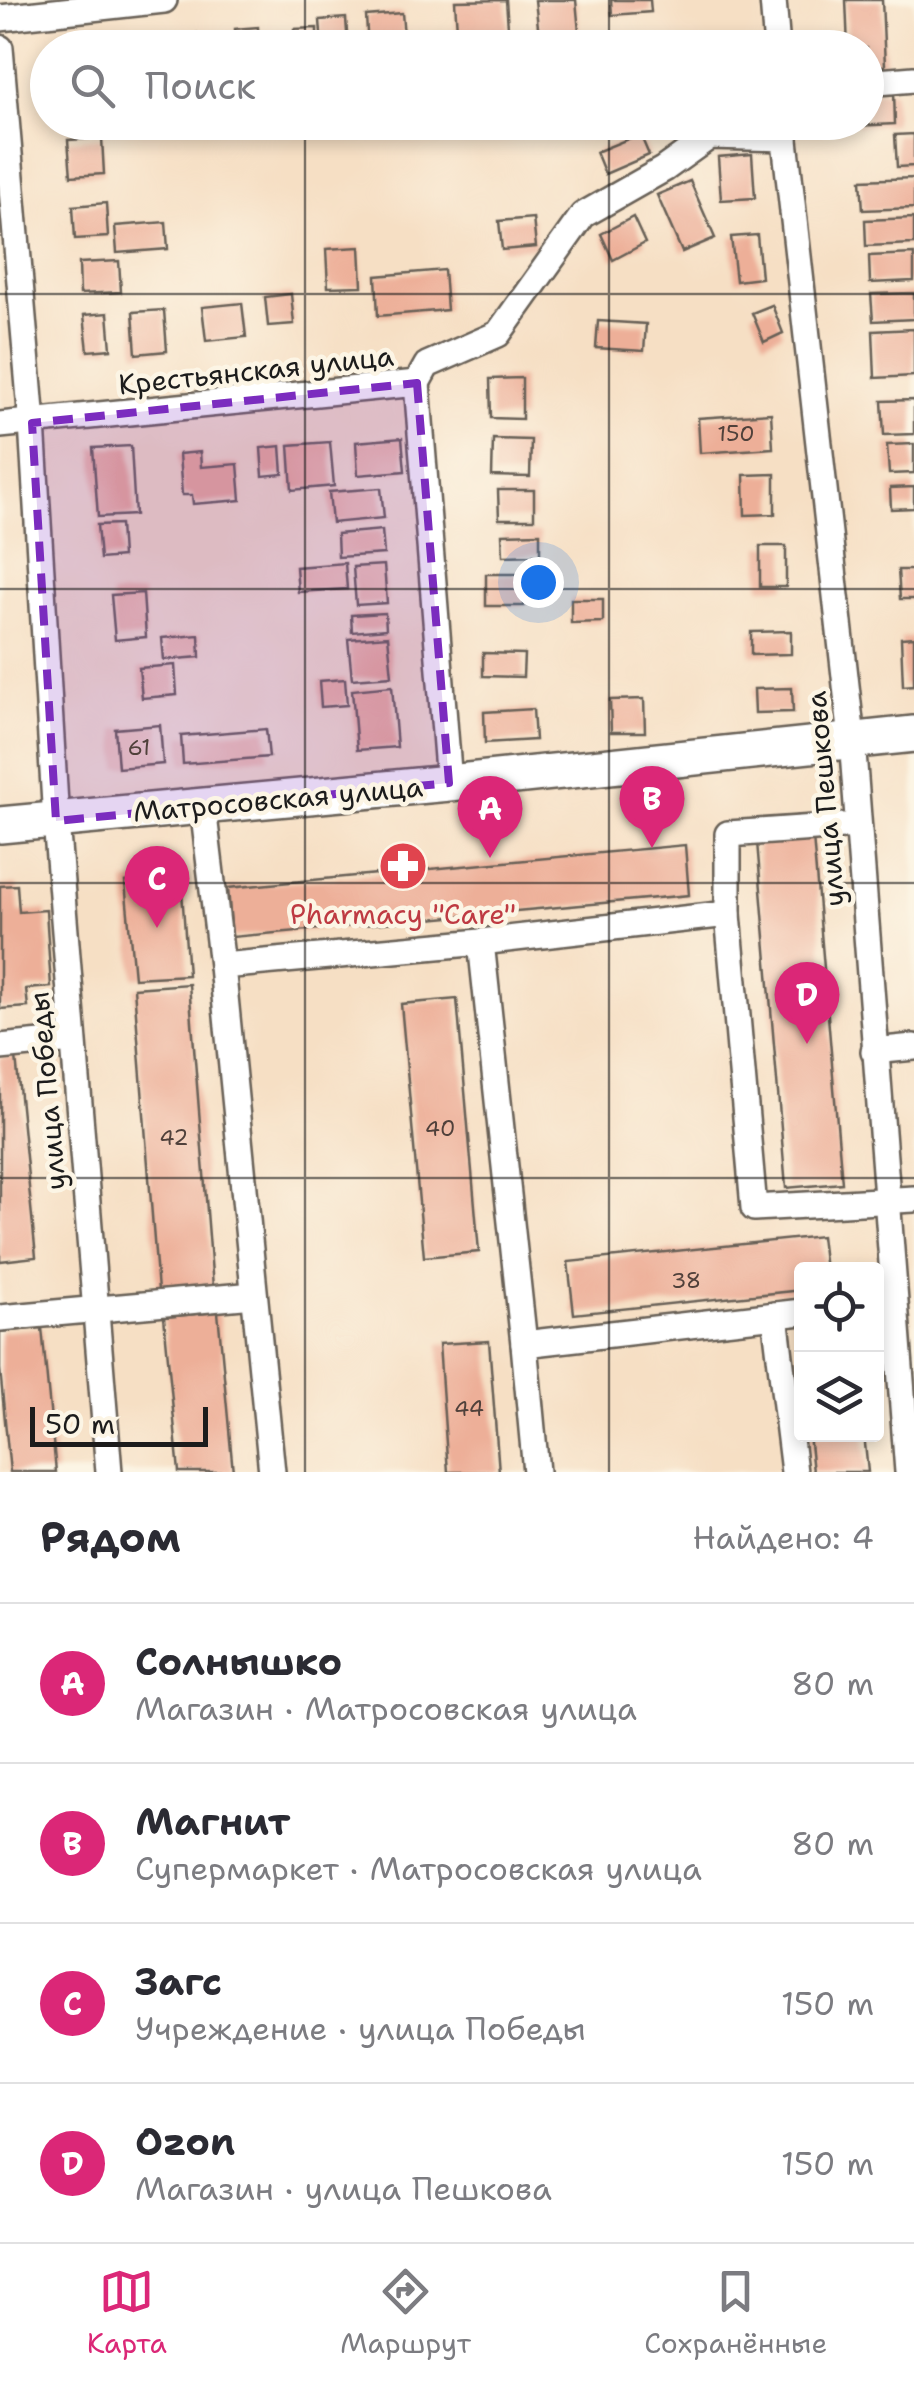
<!DOCTYPE html>
<html lang="ru">
<meta charset="utf-8">
<style>
body{margin:0;font-family:"Shantell Sans",sans-serif;background:#f7f7f7;color:#2b2b33}
.controls{position:absolute;right:30px;bottom:30px;display:grid;overflow:hidden;border-radius:10px;box-shadow:0 5px 15px #0003}
.controls button{width:90px;height:90px;display:grid;place-items:center;padding:0;border:0;border-bottom:2px solid #e1e1e2;background:#fff;color:#2b2b33;font:50px sans-serif}
.scale{position:absolute;left:30px;bottom:25px;width:178px;box-sizing:border-box;padding-left:10px;border:5px solid #1c1c1c;border-top:0;font-size:28px;line-height:35px;white-space:nowrap;color:#1c1c1c;-webkit-text-stroke:8px #fcf5e5;paint-order:stroke}
.you{position:absolute;left:538px;top:582px;width:35px;height:35px;margin:-25px;border:8px solid #fff;border-radius:50%;background:#1a73e8;box-shadow:0 0 0 15px #1a73e833}
.badge{display:grid;place-items:center;width:65px;height:65px;border-radius:50%;background:#db2777;color:#fff;font-size:32px;font-weight:700}
.pin{position:absolute;translate:-50% -82px;filter:drop-shadow(0 2px 5px #0008)}
.pin::after{content:'';position:absolute;top:52px;width:35px;height:30px;background:inherit;clip-path:polygon(0 0,100% 0,50% 100%)}
.list{margin:0;padding:0;list-style:none}
h2{display:flex;justify-content:space-between;align-items:center;height:130px;margin:0;padding:0 40px;font-size:42px}
h2 small{font-size:32px;font-weight:400;color:#7c7c81}
.list li{display:grid;grid-template-columns:65px 1fr auto;gap:30px;align-items:center;box-sizing:border-box;height:160px;padding:0 40px;border-top:2px solid #e1e1e2}
.list b{display:block;font-size:38px;white-space:nowrap}
.list p{margin:0;font-size:32px;white-space:nowrap;color:#7c7c81}
.list em{font-size:32px;font-style:normal;color:#7c7c81}
.icon{flex:none;width:55px;height:55px;fill:none;stroke:currentColor;stroke-width:2;stroke-linecap:round;stroke-linejoin:round}
.map{position:relative;flex:none;width:914px;height:1472px;overflow:hidden}
.search{position:absolute;background:#fff;box-shadow:0 5px 15px #0003;left:30px;right:30px;top:30px;height:110px;display:flex;align-items:center;gap:25px;box-sizing:border-box;padding:0 35px;border-radius:55px;color:#7c7c81;font-size:38px}
.sheet{height:770px;background:#fff}
nav{display:flex;justify-content:space-around;align-items:center;box-sizing:border-box;height:140px;border-top:2px solid #e1e1e2;background:#fff;font-size:28px;color:#7c7c81}
nav a{display:grid;justify-items:center;gap:5px}
nav .on{color:#db2777}
.map>svg:first-child{display:block}
</style>
<div class="map">
<svg width="914" height="1472" viewBox="0 0 914 1472">
<rect width="100%" height="100%" fill="#fcf5e5"/>
<filter id="ink" filterUnits="userSpaceOnUse"><feTurbulence type="fractalNoise" baseFrequency=".01" numOctaves="2"/><feDisplacementMap in="SourceGraphic" scale="20" xChannelSelector="R" yChannelSelector="G"/><feConvolveMatrix kernelMatrix="1 2 1 2 8 2 1 2 1" color-interpolation-filters="sRGB"/></filter>
<filter id="wash" filterUnits="userSpaceOnUse"><feTurbulence type="fractalNoise" baseFrequency=".0048" numOctaves="4" result="noise"/><feDisplacementMap in="SourceGraphic" scale="40" xChannelSelector="R" yChannelSelector="G"/><feGaussianBlur stdDeviation="2.25" result="paint"/><feColorMatrix in="noise" values="0 0 0 0 0 0 0 0 0 0 0 0 0 0 0 0 0 1.4 0 .05"/><feComposite in="paint" operator="in"/></filter>
<g filter="url(#wash)">
<rect width="100%" height="100%" fill="#f6dfc4"/>
<g id="blocks">
<g fill="#edaf98">
<path d="M506,0l3,41 -51,4 -3,-44z"/>
<path d="M535,0h41l3,32 -40,4z"/>
<path d="M611,0h39l1,12 -39,3z"/>
<path d="M846,0h36l3,66h-19v-18h-18z"/>
<path d="M402,13l3,35h-37l-2,-32z"/>
<path d="M346,18l2,30h-26l-2,-28z"/>
<path d="M258,27l1,21h-23l-1,-19z"/>
<path d="M317,28v20h-22l-1,-19z"/>
<path d="M197,33l2,15h-36v-12z"/>
<path d="M131,39v9h-27v-7z"/>
<path d="M894,91l1,33 -39,2v-4h10v-30z"/>
<path d="M640,134l9,21 -44,19 -9,-22z"/>
<path d="M914,134v32l-17,1 -2,-32z"/>
<path d="M102,138l2,36 -33,2 -3,-36z"/>
<path d="M752,154l3,44 -34,2 -3,-43z"/>
<path d="M914,178v30l-51,2 -2,-30z"/>
<path d="M690,181l25,57 -33,14 -25,-57z"/>
<path d="M106,203l2,34 -33,2 -2,-33z"/>
<path d="M633,217l12,26 -32,17 -12,-26z"/>
<path d="M533,218l3,29 -34,3 -3,-29z"/>
<path d="M914,218v26l-48,2 -1,-26z"/>
<path d="M166,222l2,27 -51,4 -2,-27z"/>
<path d="M757,235l4,43 -25,3 -5,-44z"/>
<path d="M360,247l2,39 -34,1 -2,-38z"/>
<path d="M914,254v27l-44,2 -1,-27z"/>
<path d="M119,261l2,31 -41,2 -1,-31z"/>
<path d="M444,270l3,40 -69,6 -2,-40z"/>
<path d="M914,293v26l-41,2 -2,-27z"/>
<path d="M291,294l3,30 -26,2 -3,-29z"/>
<path d="M242,303l4,34 -40,4 -4,-34z"/>
<path d="M772,305l11,28 -19,9 -12,-29z"/>
<path d="M164,310l3,41 -31,3 -3,-42z"/>
<path d="M108,313l3,36 -23,2 -4,-36z"/>
<path d="M598,321l48,3 -2,27 -48,-3z"/>
<path d="M914,329v47l-39,2 -2,-47z"/>
<path d="M522,378v41l-31,-1 -1,-39z"/>
<path d="M914,400v34l-30,1 -2,-34z"/>
<path d="M771,413l2,35 -73,5 -2,-35z"/>
<path d="M402,438l3,33 -47,4 -2,-33z"/>
<path d="M493,439l38,1 -1,37 -38,-1z"/>
<path d="M330,442l4,44 -42,4 -3,-45z"/>
<path d="M914,444v29l-25,1 -2,-29z"/>
<path d="M131,446l4,69 -37,2 -5,-69z"/>
<path d="M281,446l2,28 -20,2 -2,-28z"/>
<path d="M200,452l1,15 37,-3 3,36 -48,4 -1,-9h-10l-3,-41z"/>
<path d="M775,474v40l-30,1 -1,-40z"/>
<path d="M914,487v21l-23,1 -1,-21z"/>
<path d="M381,488l3,30 -52,5 -3,-31z"/>
<path d="M498,490h36v29h-35z"/>
<path d="M120,524l2,33 -22,2 -3,-34z"/>
<path d="M382,530l2,24 -46,3 -1,-23z"/>
<path d="M540,533v22l-37,1 -1,-22z"/>
<rect x="760" y="546" width="26" height="41"/>
<path d="M345,563l2,26 -49,3 -2,-25z"/>
<path d="M384,565l3,38 -31,2 -3,-38z"/>
<path d="M898,570h16v29h-14z"/>
<rect x="486" y="574" width="38" height="32"/>
<path d="M143,593l3,44 -31,3 -4,-45z"/>
<path d="M571,599h32v23l-32,1z"/>
<path d="M385,613l1,16 -34,3 -1,-17z"/>
<path d="M791,631v23l-40,1v-23z"/>
<path d="M199,635l1,22 -36,3 -2,-22z"/>
<path d="M388,636l4,40 -40,3 -4,-40z"/>
<path d="M914,637v48l-11,1 -2,-48z"/>
<path d="M483,653l41,1 -1,23 -40,-1z"/>
<path d="M175,665l2,30 -35,3 -3,-30z"/>
<path d="M345,679l2,26 -26,2 -2,-26z"/>
<path d="M392,686l5,61 -40,3 -5,-60z"/>
<path d="M792,688l1,24 -38,1 -1,-24z"/>
<path d="M644,699l1,33h-34l-1,-32z"/>
<path d="M533,709l2,31 -50,3 -1,-31z"/>
<path d="M160,725l3,39 -45,4 -3,-39z"/>
<path d="M266,729l3,28 -86,7 -2,-28z"/>
<path d="M813,837l29,346 -56,5 -29,-346z"/>
<path d="M685,845l4,50 -457,42 -4,-49z"/>
<path d="M181,877l7,98 -54,3 -9,-96z"/>
<path d="M17,885l2,27 27,-2 5,77 -25,2 2,18 -28,2v-123z"/>
<path d="M189,984l24,303 -55,4 -24,-303z"/>
<path d="M457,999l22,253 -55,5 -23,-253z"/>
<path d="M16,1057l20,200 -36,4v-203z"/>
<path d="M821,1236l4,34h-23v20l-228,24 -6,-52z"/>
<path d="M218,1312l15,160h-54l-15,-155z"/>
<path d="M42,1328l14,144h-46l-10,-103v-37z"/>
<path d="M489,1341l10,131h-51l-9,-128z"/>
<path d="M809,1434h55l4,38h-55z"/>
</g>
</g>
</g>
<g filter="url(#ink)">
<use href="#blocks" fill-opacity="0" stroke="#686057" stroke-width="2.5"/>
<g fill="none" stroke-linecap="round" stroke-linejoin="round">
<g stroke="#686057" stroke-width="30">
<g id="minor">
<path d="M773,0l4,48"/>
<path d="M0,18l164,-18"/>
<path d="M0,48l32,375 24,398 53,651"/>
<path d="M866,83l48,-4"/>
<path d="M783,122l69,617 56,733"/>
<path d="M417,383l10,-18 71,-31 85,-119 81,-46 46,-33 75,2"/>
<path d="M0,425l417,-42 32,400"/>
<path d="M203,807l19,159"/>
<path d="M728,914v-80l130,-9"/>
<path d="M481,942l43,402"/>
<path d="M0,1047l73,-7"/>
<path d="M874,1051l40,-4"/>
<path d="M775,1315l19,157"/>
<path d="M0,1318l254,-23"/>
<path d="M272,1472l-50,-506 259,-24 247,-28 26,294 160,-9"/>
<path d="M536,1472l-12,-128 278,-32"/>
</g>
</g>
<g stroke="#686057" stroke-width="40">
<path id="highway" d="M0,825l449,-42 465,-49"/>
</g>
<use href="#minor" stroke="#fff" stroke-width="25"/>
<use href="#highway" stroke="#fff" stroke-width="35"/>
</g>
</g>
<path fill="#7b2cbf" fill-opacity="0.2" stroke="#7b2cbf" stroke-width="8" stroke-dasharray="20 12" stroke-linejoin="round" d="M417,383l32,400 -393,38 -24,-398z"/>
<path fill="none" stroke="#1c1c1c" stroke-width="2.5" stroke-opacity="0.55" d="M305,0v48M609,0v48M305,122v1350M609,122v1350M0,294h914M0,589h914M0,883h914M0,1178h914"/>
<defs>
<g id="pharmacy-disc" transform="scale(2.5)"><circle r="9.5" fill="#e0444e" stroke="#fcf5e5"/><path d="M-2-6h4v4h4v4h-4v4h-4v-4h-4v-4h4Z" fill="#fff"/></g>
</defs>
<g fill-rule="evenodd">
<use href="#pharmacy-disc" x="403" y="866"/>
</g>
<g text-anchor="middle" dominant-baseline="central" stroke-width="9" stroke-linejoin="round" paint-order="stroke">
<g font-size="22" fill="#50413b">
<text x="736" y="433">150</text>
<text x="139" y="747">61</text>
<text x="440" y="1128">40</text>
<text x="174" y="1137">42</text>
<text x="686" y="1280">38</text>
<text x="469" y="1408">44</text>
</g>
<g font-size="28" fill="#1c1c1c" stroke="#fcf5e5">
<text transform="translate(256 370) rotate(-6)">Крестьянская улица</text>
<text transform="translate(278 799) rotate(-5)">Матросовская улица</text>
<text transform="translate(825 799) rotate(-95)">улица Пешкова</text>
<text transform="translate(47 1091) rotate(-95)">улица Победы</text>
</g>
<g font-size="28" fill="#be3a42" stroke="#fcf5e5">
<text x="403" y="914">Pharmacy "Care"</text>
</g>
</g>
</svg>
<div class="controls">
<button><svg class="icon" aria-label="locate" viewBox="0 0 24 24"><circle cx="12" cy="12" r="6"/><path d="M12 2v4M12 18v4M2 12h4M18 12h4"/></svg></button>
<button><svg class="icon" aria-label="layers" viewBox="0 0 24 24"><path d="M12 4l9 5-9 5-9-5zM3 14l9 5 9-5"/></svg></button>
</div>
<div class="scale">50 m</div>
<div class="you"></div>
<div class="pin badge" style="left:490px;top:858px">A</div>
<div class="pin badge" style="left:652px;top:848px">B</div>
<div class="pin badge" style="left:157px;top:928px">C</div>
<div class="pin badge" style="left:807px;top:1044px">D</div>
<div class="search"><svg class="icon" aria-label="search" viewBox="0 0 24 24"><circle cx="10" cy="10" r="6"/><path d="M15 15l6 6"/></svg>Поиск</div>
</div>
<section class="sheet">
<h2>Рядом<small>Найдено: 4</small></h2>
<ul class="list">
<li><span class="badge">A</span><div><b>Солнышко</b><p>Магазин · Матросовская улица</p></div><em>80 m</em></li>
<li><span class="badge">B</span><div><b>Магнит</b><p>Супермаркет · Матросовская улица</p></div><em>80 m</em></li>
<li><span class="badge">C</span><div><b>Загс</b><p>Учреждение · улица Победы</p></div><em>150 m</em></li>
<li><span class="badge">D</span><div><b>Ozon</b><p>Магазин · улица Пешкова</p></div><em>150 m</em></li>
</ul>
</section>
<nav>
<a class="on"><svg class="icon" aria-label="map" viewBox="0 0 24 24"><path d="M3 6l6-2 6 2 6-2v14l-6 2-6-2-6 2zM9 4v14M15 6v14"/></svg>Карта</a>
<a><svg class="icon" aria-label="directions" viewBox="0 0 24 24"><path d="M12 3l9 9-9 9-9-9zM9 14v-3h6M13 9l2 2-2 2"/></svg>Маршрут</a>
<a><svg class="icon" aria-label="saved" viewBox="0 0 24 24"><path d="M7 4h10v16l-5-4-5 4z"/></svg>Сохранённые</a>
</nav>
